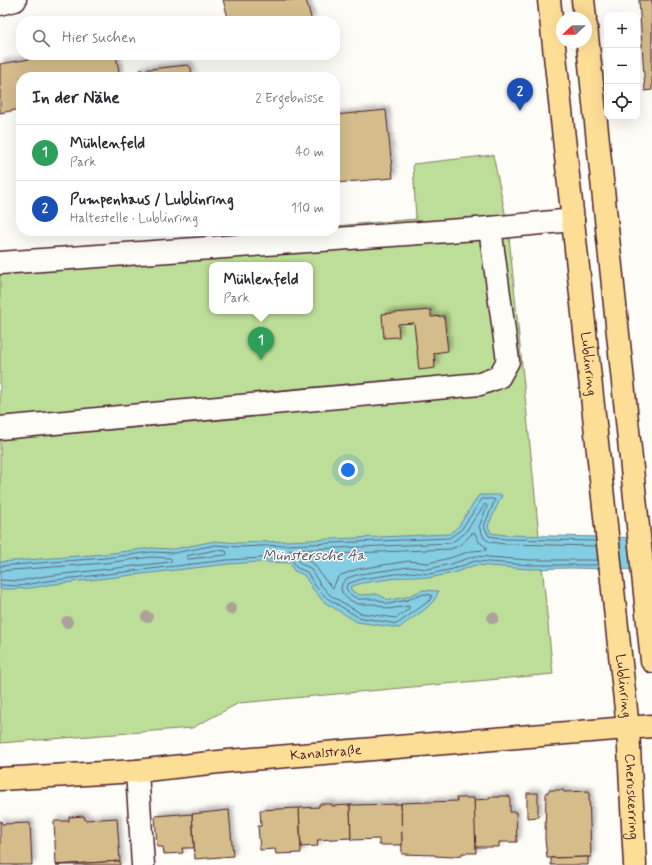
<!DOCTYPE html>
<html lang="de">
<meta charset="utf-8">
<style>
body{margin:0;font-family:Mynerve,sans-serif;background:#f7f7f7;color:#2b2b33}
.controls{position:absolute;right:12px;top:12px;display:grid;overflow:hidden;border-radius:8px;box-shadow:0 4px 16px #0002}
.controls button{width:36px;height:36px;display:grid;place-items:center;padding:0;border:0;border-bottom:1px solid #e1e1e2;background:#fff;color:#2b2b33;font:20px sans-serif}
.compass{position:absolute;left:556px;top:12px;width:36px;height:36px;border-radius:50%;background:#fff;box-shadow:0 4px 16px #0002;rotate:249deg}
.you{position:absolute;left:348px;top:470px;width:14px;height:14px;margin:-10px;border:3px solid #fff;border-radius:50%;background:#1a73e8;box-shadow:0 0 0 6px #1a73e833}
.badge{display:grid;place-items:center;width:26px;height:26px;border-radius:50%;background:#1f6fb2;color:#fff;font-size:13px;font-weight:700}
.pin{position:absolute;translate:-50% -33px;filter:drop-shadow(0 1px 2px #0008)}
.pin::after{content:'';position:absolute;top:21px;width:14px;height:12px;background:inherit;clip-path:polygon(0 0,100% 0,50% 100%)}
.popup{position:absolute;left:209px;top:262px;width:104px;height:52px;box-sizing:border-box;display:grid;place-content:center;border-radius:8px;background:#fff;filter:drop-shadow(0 1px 3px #0005);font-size:13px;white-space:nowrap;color:#7c7c81}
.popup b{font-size:15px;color:#2b2b33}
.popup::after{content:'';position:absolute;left:50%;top:100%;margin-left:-8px;border:8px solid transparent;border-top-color:#fff}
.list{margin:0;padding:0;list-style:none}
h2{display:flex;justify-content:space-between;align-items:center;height:52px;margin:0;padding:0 16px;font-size:17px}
h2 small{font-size:13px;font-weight:400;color:#7c7c81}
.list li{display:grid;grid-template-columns:26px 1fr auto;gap:12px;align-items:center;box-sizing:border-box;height:56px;padding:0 16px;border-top:1px solid #e1e1e2}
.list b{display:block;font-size:15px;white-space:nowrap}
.list p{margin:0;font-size:13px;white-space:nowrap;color:#7c7c81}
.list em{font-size:13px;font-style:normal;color:#7c7c81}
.icon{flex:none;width:22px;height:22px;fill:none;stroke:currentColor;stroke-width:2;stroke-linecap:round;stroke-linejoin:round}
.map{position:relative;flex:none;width:652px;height:865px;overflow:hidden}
.search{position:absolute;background:#fff;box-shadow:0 4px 16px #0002;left:16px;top:16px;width:324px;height:44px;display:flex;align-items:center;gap:10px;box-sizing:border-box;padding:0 14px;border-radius:16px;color:#7c7c81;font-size:15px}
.panel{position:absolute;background:#fff;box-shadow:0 4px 16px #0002;left:16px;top:72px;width:324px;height:164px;border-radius:16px}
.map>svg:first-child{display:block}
</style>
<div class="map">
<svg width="652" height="865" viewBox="0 0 652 865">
<defs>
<filter id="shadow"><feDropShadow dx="3.5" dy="-3.5" stdDeviation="2" flood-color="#0004"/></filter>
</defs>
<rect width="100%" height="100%" fill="#fdfcf7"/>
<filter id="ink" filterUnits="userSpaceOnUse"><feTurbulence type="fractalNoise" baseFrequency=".025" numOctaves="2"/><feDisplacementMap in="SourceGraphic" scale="8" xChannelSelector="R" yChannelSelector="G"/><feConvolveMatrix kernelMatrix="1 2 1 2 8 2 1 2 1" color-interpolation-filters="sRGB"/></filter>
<g filter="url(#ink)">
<path fill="#bdde98" stroke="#847e62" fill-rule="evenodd" d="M493,155l15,72 45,447 -314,29 -47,25 -192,15v-488l85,-5 199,-19h51v-5l81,-7 -3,-55zM212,265h98v46h-98z"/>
<path fill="#83cee3" stroke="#6c8899" d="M479,495h23l-14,31 3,7 14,2 147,3v32l-81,-2 -42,1 -54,-4 -21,8 -26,5 -17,-2 -49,7 -12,4 3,5 7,3 17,-1 12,6 17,-3 17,-7 15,1c-1,14 -28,28 -39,37l-42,-6 -33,-20 -11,-13 -9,-14 -10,-4 -4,-8 -29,-1 -33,2 -181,21c-16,4 -31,4 -47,4v-27l104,-8 47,-6 23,1 41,-8 24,2 210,-9 9,-7z"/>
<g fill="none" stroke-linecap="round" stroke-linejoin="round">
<g stroke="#616575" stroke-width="1">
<path d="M472,533h3l4,9 7,5v3l-15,1 -21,7 -22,5 -19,-2 -51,8 -17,6 -4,4 -4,9 -8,-8 -11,-16 -10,-6 2,-3 144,-6c9,-2 17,-9 22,-16z"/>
<path d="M596,546l-91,-2 -15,-2 -6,-4 -5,-11 8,-21 -2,-2 -21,30 -13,9 -161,7 -2,2 8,5 5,7 9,4 10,16 10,11 30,18 36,5 13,-9v-3l-21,3 -13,-5h-18l-9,-5 -5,-5 -2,-5 1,-5 5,-6 13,-4 49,-7 19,2 23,-5 24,-8 54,4h69"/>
<path d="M216,550l10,1 1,3 -1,1 -38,4 -2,-1 1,-2z"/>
<path d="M0,566l105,-8 46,-6 23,1 42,-8 23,2 210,-9 12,-8 21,-31h11l2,1 -11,26 5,10 16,3 91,2"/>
<path d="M0,571l105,-8 46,-6 19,1 2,2 -2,2 -124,14 -27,5 -19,-1"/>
<path d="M0,585l19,1 28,-5 180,-21 34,-2 29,1 3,2 4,7 10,4 9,15 11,11 31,19 39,7 32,-23 3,-4 -1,-2 -7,-1 -17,6 -19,4 -12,-5h-18l-7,-4 -4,-5 -1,-2 1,-4 14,-5 49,-7 19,2 24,-5 22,-8 54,4h69"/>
</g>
</g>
<g fill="#d4bc8b" stroke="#4a1f2b" filter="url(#shadow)">
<path d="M223,0h83l6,21h-83z"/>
<path d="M639,0h13v90l-7,1z"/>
<path d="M53,55h63l4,22h-99v32l-21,4v-49z"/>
<path d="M188,65l3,3 1,9h-53l-1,-4 2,-3z"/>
<path d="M386,110l7,68 -58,5v-68z"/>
<path d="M180,231h36l-36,4z"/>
<path d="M431,310v7l13,-1 4,35 -14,2 1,15 -16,2 -5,-47 -16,1 1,13 -15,1 -2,-24z"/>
<path d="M549,790h14l1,2 25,-1 2,66 -44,1 -2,-19 1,-47h3z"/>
<path d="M527,793h11v24l-11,1z"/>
<path d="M499,796h9l2,1v15h6l1,30h-18v5h-24l-1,-47 15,-1v-2h11z"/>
<path d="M456,798h18l2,55h-14v2l-9,1v1l-18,-1v-1l-33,-1 -1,-51 56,-2z"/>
<path d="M319,804h13v2l18,-1 1,33 -34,2 1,6 -17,1 -2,-39 20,-1z"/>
<path d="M401,804l1,41h-23v-6l-28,1 -1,-35z"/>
<path d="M299,808l2,45 -25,1 -1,-5 -15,1 -2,-24h3l-1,-16z"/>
<path d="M229,810l4,46 -38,3 -3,-45z"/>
<path d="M180,814v1l12,-1 2,34h-12l1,5 -19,1 -1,-7h-6l-2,-31z"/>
<path d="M84,816l1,4 32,-2 3,43 -64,4 -2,-44h15v-4z"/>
<path d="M0,821h1l1,3 28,-1 2,42h-32z"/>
<path d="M588,857v8h-37v-7z"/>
<path d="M120,861v4h-64z"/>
</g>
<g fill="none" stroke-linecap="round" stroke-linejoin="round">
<g stroke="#4a1f2b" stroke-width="25">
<g id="minor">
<path d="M0,4l15,-4"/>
<path d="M0,263l490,-35"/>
<path d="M0,428l480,-44 19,-7 9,-16 -18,-133 83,-8"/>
<path d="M137,771l6,94"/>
</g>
</g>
<g stroke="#4a1f2b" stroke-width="25">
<g id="major">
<path id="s1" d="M549,0l79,728 7,137"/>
<path d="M583,0l2,18"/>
<path d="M586,26l66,635"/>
<path id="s2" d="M0,779l137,-8 91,-10 424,-35"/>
</g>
</g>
<use href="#minor" stroke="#fdfcf7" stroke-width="22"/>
<use href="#major" stroke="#fdde96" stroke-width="22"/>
</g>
<g fill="#ada299">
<circle cx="231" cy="609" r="6"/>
<circle cx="147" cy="617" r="6"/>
<circle cx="493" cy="618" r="6"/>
<circle cx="67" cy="622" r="6"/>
</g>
</g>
<g text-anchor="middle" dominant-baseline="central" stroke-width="3" stroke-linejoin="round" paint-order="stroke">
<g font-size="14" fill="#4a1f2b" stroke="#fdfcf7">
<text stroke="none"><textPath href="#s1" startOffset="366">Lublinring</textPath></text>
<text stroke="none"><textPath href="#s1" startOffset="690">Lublinring</textPath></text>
<text stroke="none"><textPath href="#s2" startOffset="327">Kanalstraße</textPath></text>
<text stroke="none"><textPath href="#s1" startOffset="801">Cheruskerring</textPath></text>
</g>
<g font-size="15" font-style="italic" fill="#5b5462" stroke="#fdfcf7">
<text x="314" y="556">Münstersche Aa</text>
</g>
</g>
</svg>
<div class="controls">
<button>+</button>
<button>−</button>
<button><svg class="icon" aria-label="locate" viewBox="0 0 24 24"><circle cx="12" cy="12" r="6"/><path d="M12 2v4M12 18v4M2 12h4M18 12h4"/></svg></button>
</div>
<svg class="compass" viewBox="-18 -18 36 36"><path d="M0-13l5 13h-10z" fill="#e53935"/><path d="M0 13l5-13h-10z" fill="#7c7c81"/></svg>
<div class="you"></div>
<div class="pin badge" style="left:261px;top:360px;background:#2e9e5b">1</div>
<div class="popup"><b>Mühlenfeld</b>Park</div>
<div class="pin badge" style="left:520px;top:111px;background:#1a4fb4">2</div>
<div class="search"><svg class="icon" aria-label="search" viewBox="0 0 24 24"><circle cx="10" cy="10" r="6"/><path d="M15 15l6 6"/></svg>Hier suchen</div>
<section class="panel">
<h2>In der Nähe<small>2 Ergebnisse</small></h2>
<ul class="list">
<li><span class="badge" style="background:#2e9e5b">1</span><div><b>Mühlenfeld</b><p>Park</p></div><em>40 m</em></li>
<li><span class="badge" style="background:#1a4fb4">2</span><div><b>Pumpenhaus / Lublinring</b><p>Haltestelle · Lublinring</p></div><em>110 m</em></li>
</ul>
</section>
</div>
